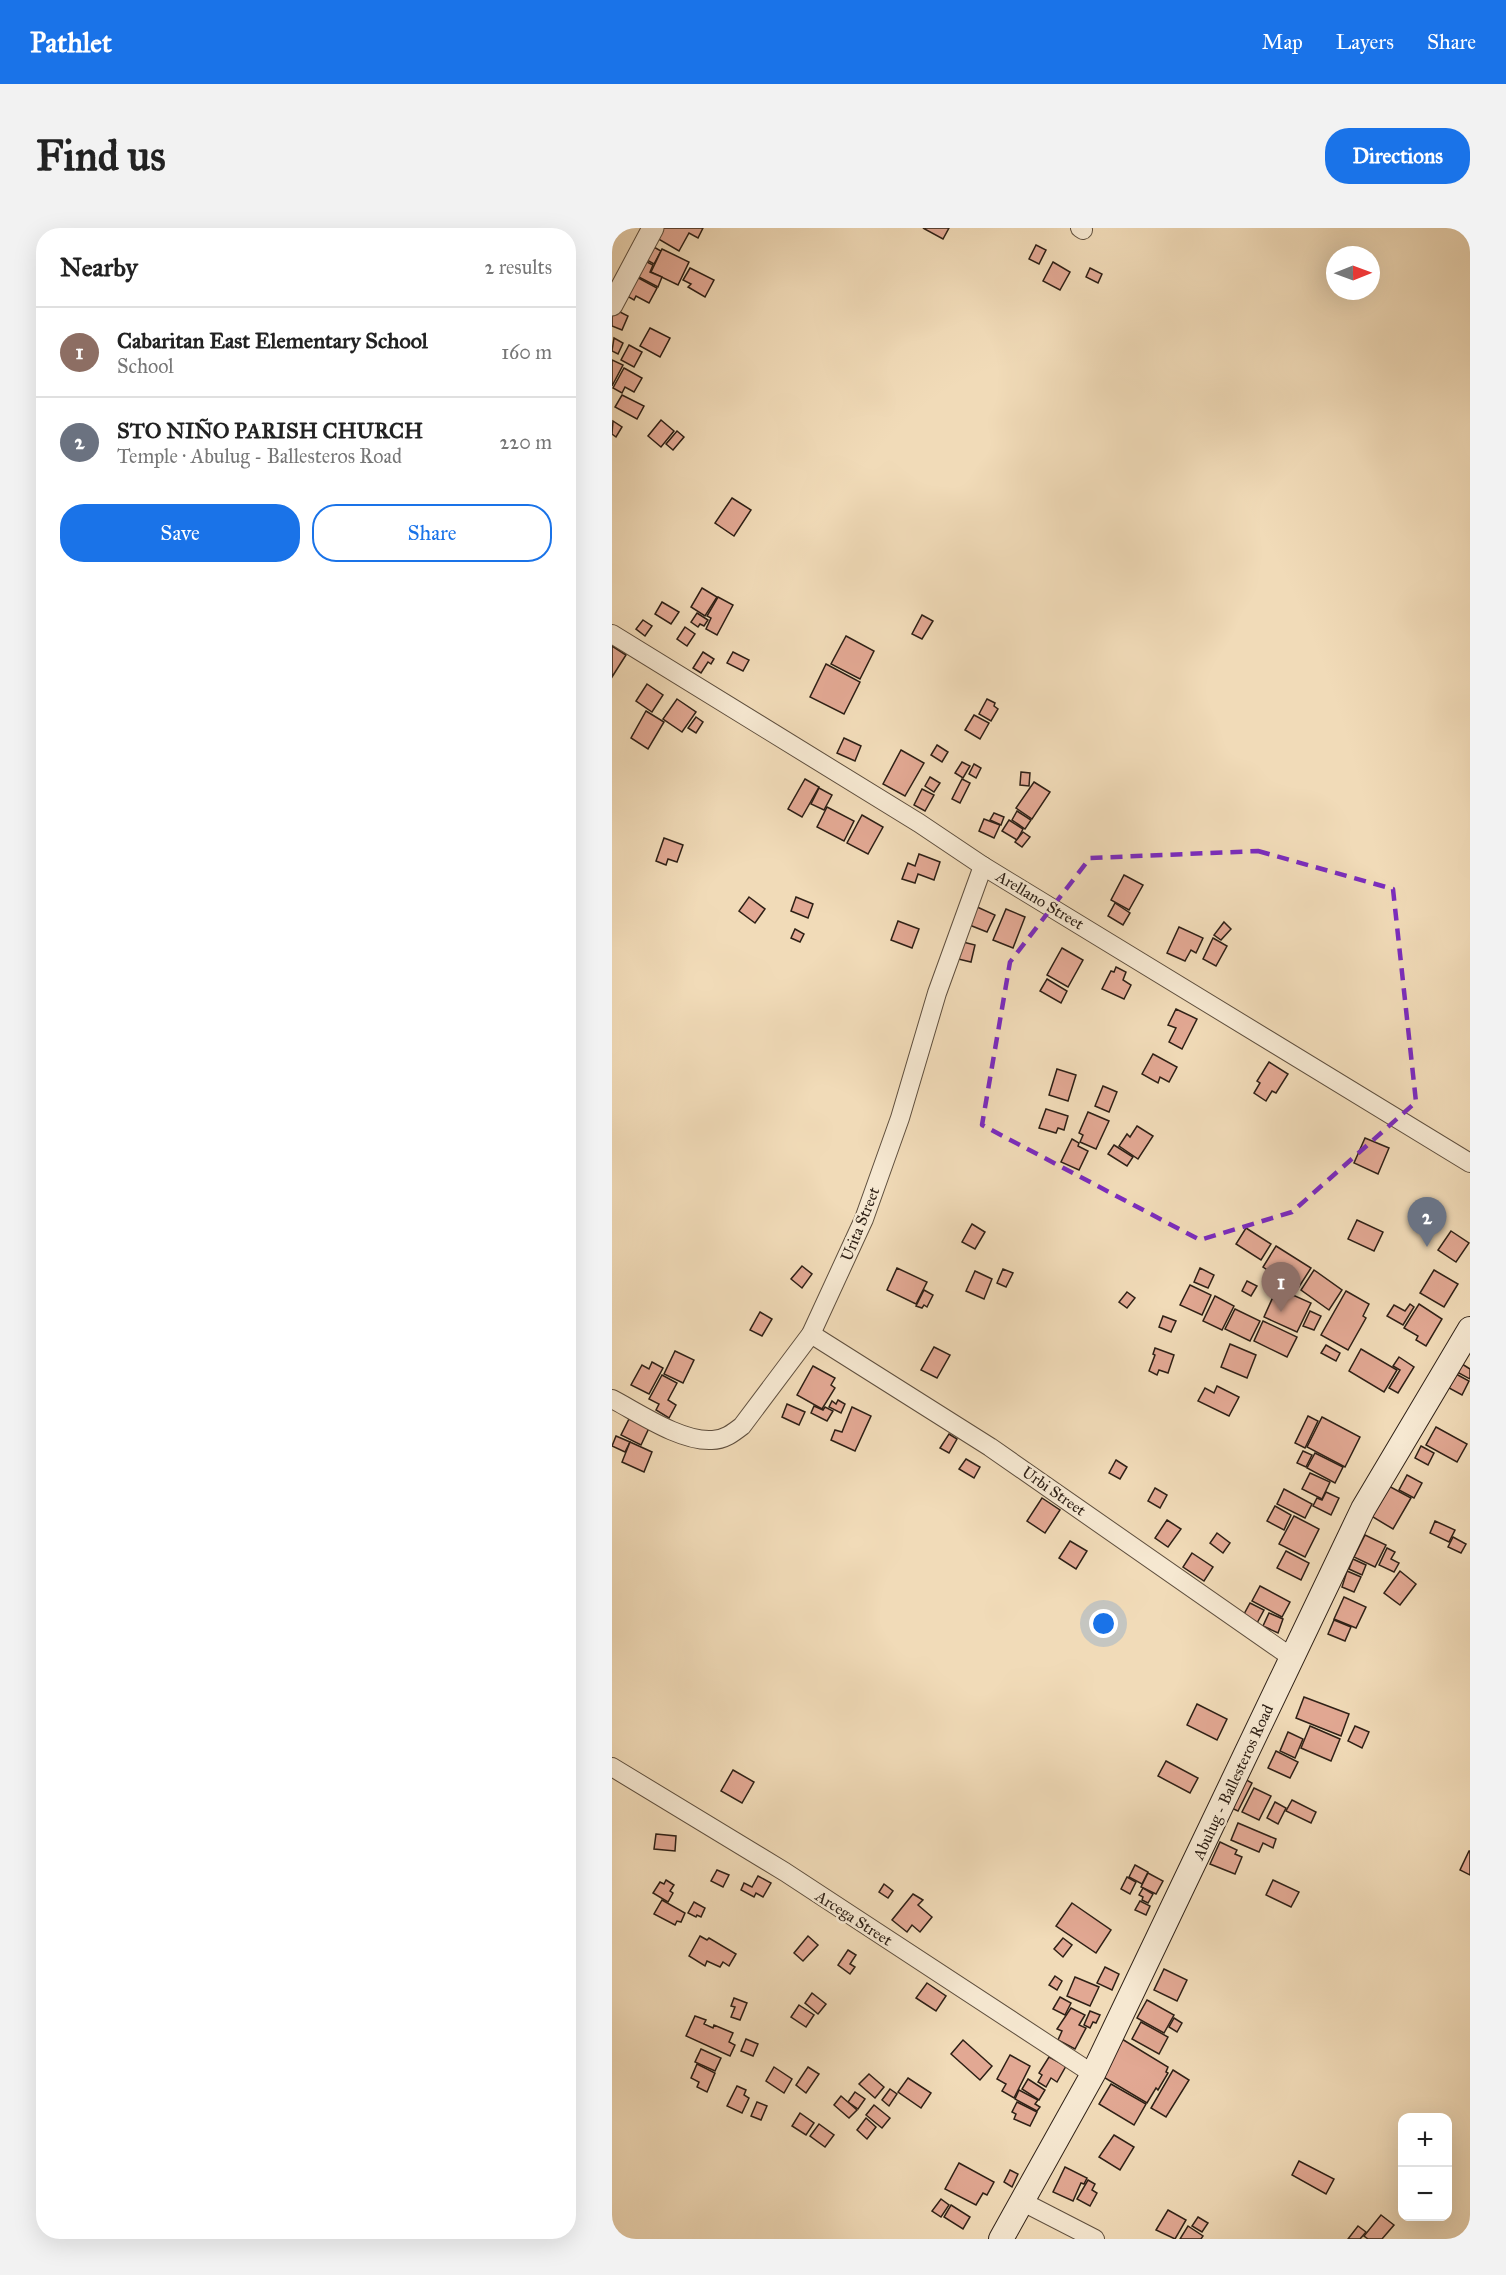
<!DOCTYPE html>
<meta charset="utf-8">
<style>
body{margin:0;font-family:"IM FELL Great Primer",serif;background:#f2f2f2;color:#222}
.controls{position:absolute;right:18px;bottom:18px;display:grid;overflow:hidden;border-radius:12px;box-shadow:0 6px 24px #0002}
.controls button{width:54px;height:54px;display:grid;place-items:center;padding:0;border:0;border-bottom:2px solid #e0e0e0;background:#fff;color:#222;font:30px sans-serif}
.compass{position:absolute;left:714px;top:18px;width:54px;height:54px;border-radius:50%;background:#fff;box-shadow:0 6px 24px #0002;rotate:89deg}
.you{position:absolute;left:492px;top:1396px;width:21px;height:21px;margin:-15px;border:4px solid #fff;border-radius:50%;background:#1a73e8;box-shadow:0 0 0 9px #1a73e833}
.badge{display:grid;place-items:center;width:39px;height:39px;border-radius:50%;background:#1a73e8;color:#fff;font-size:20px;font-weight:700}
.pin{position:absolute;translate:-50% -50px;filter:drop-shadow(0 2px 3px #0008)}
.pin::after{content:'';position:absolute;top:32px;width:21px;height:18px;background:inherit;clip-path:polygon(0 0,100% 0,50% 100%)}
.list{margin:0;padding:0;list-style:none}
h2{display:flex;justify-content:space-between;align-items:center;height:78px;margin:0;padding:0 24px;font-size:26px}
h2 small{font-size:20px;font-weight:400;color:#767676}
.list li{display:grid;grid-template-columns:39px 1fr auto;gap:18px;align-items:center;box-sizing:border-box;height:90px;padding:0 24px;border-top:2px solid #e0e0e0}
.list b{display:block;font-size:22px;white-space:nowrap}
.list p{margin:0;font-size:20px;white-space:nowrap;color:#767676}
.list em{font-size:20px;font-style:normal;color:#767676}
.actions{display:flex;gap:12px;padding:18px 24px}
.actions a{flex:1;padding:14px 0;border:2px solid #1a73e8;border-radius:24px;text-align:center;font-size:21px;color:#1a73e8}
.actions .main{background:#1a73e8;color:#fff}
.map{position:relative;flex:none;width:858px;height:2011px;overflow:hidden;border-radius:24px}
header{display:flex;align-items:center;gap:36px;box-sizing:border-box;height:84px;padding:0 30px;background:#1a73e8;color:#fff}
header strong{font-size:28px}
nav{display:flex;gap:33px;margin-inline-start:auto;font-size:21px}
.intro{display:flex;align-items:center;justify-content:space-between;box-sizing:border-box;height:144px;padding:0 36px}
h1{margin:0;font-size:42px}
.button{padding:15px 27px;border-radius:24px;background:#1a73e8;color:#fff;font-size:21px;font-weight:700}
main{display:flex;gap:36px;padding:0 36px}
aside{flex:1;background:#fff;border-radius:24px;box-shadow:0 6px 24px #0002}
.map>svg:first-child{display:block}
</style>
<header>
<strong>Pathlet</strong>
<nav><a>Map</a><a>Layers</a><a>Share</a></nav>
</header>
<div class="intro"><h1>Find us</h1><a class="button">Directions</a></div>
<main>
<aside>
<h2>Nearby<small>2 results</small></h2>
<ul class="list">
<li><span class="badge" style="background:#8d6e63">1</span><div><b>Cabaritan East Elementary School</b><p>School</p></div><em>160 m</em></li>
<li><span class="badge" style="background:#6b7280">2</span><div><b>STO NIÑO PARISH CHURCH</b><p>Temple · Abulug - Ballesteros Road</p></div><em>220 m</em></li>
</ul>
<div class="actions"><a class="main">Save</a><a>Share</a></div>
</aside>
<div class="map">
<svg width="858" height="2011" viewBox="0 0 858 2011">
<rect width="100%" height="100%" fill="#f1dbb8"/>
<filter id="stains"><feTurbulence type="fractalNoise" baseFrequency=".00333" numOctaves="4"/><feColorMatrix values="0 0 0 0 .2 0 0 0 0 .09 0 0 0 0 .02 0 0 0 .5 -.17"/></filter>
<radialGradient id="worn" r=".72"><stop offset=".6" stop-color="#630" stop-opacity="0"/><stop offset="1" stop-color="#630" stop-opacity=".3"/></radialGradient>
<g fill="#e2a893" stroke="#2e2016" stroke-width="1.5">
<path d="M48,0h43l-5,10 -9,-5 -10,18 -24,-14z"/>
<path d="M311,0h26l-6,11z"/>
<path d="M424,17l10,5 -7,14 -10,-5z"/>
<path d="M40,18l9,5 -7,13 -9,-5z"/>
<path d="M50,21l27,13 -11,23 -27,-13z"/>
<path d="M29,31l12,6 -3,7 12,5 -4,10 -25,-13z"/>
<path d="M441,34l17,10 -10,18 -17,-9z"/>
<path d="M78,40l24,12 -9,17 -17,-10 3,-3 -8,-4z"/>
<path d="M478,40l12,6 -4,9 -12,-6z"/>
<path d="M21,47l24,13 -8,15 -13,-7 -2,4 -7,-4z"/>
<path d="M2,81l14,7 -6,14 -10,-4v-11z"/>
<path d="M38,100l20,10 -10,19 -20,-11z"/>
<path d="M2,110l9,5 -5,11 -6,-3z"/>
<path d="M17,117l13,7 -8,15 -13,-7z"/>
<path d="M0,132l11,5 -11,21z"/>
<path d="M12,140l18,10 -8,14 -9,-5 -3,6 -9,-5z"/>
<path d="M10,167l22,11 -7,13 -22,-12z"/>
<path d="M49,192l13,11 -13,16 -13,-11z"/>
<path d="M1,193l9,6 -6,10 -4,-3z"/>
<path d="M65,203l7,6 -11,13 -7,-6z"/>
<path d="M120,270l19,12 -17,26 -19,-13z"/>
<path d="M90,360l15,9 -12,19 -14,-9z"/>
<path d="M106,369l15,8 -16,30 -11,-6 5,-11 -4,-2z"/>
<path d="M50,374l17,10 -8,12 -16,-10z"/>
<path d="M85,385l11,7 -4,6 -4,-2 -2,3 -7,-5z"/>
<path d="M310,387l11,6 -11,18 -10,-5z"/>
<path d="M31,392l9,6 -7,10 -9,-7z"/>
<path d="M73,399l10,7 -8,12 -10,-7z"/>
<path d="M234,408l28,15 -14,28 -29,-15z"/>
<path d="M0,418l14,9 -14,22z"/>
<path d="M91,424l11,7 -3,5 -3,-2 -7,11 -8,-5z"/>
<path d="M121,424l16,8 -6,11 -16,-8z"/>
<path d="M214,436l34,18 -16,32 -34,-17z"/>
<path d="M35,456l16,11 -11,17 -16,-11z"/>
<path d="M65,471l19,13 -14,20 -19,-13z"/>
<path d="M375,471l8,4 -1,3 4,3 -7,12 -12,-7z"/>
<path d="M34,483l18,11 -16,27 -17,-11z"/>
<path d="M362,487l15,8 -9,16 -15,-9z"/>
<path d="M84,489l7,5 -7,11 -8,-5z"/>
<path d="M232,510l17,8 -6,15 -18,-8z"/>
<path d="M325,517l11,7 -6,10 -11,-7z"/>
<path d="M289,522l23,13 -19,33 -22,-12z"/>
<path d="M350,534l8,4 -7,12 -8,-5z"/>
<path d="M362,536l7,4 -5,10 -7,-4z"/>
<path d="M409,544l9,1 -1,13 -9,-1z"/>
<path d="M318,549l10,6 -6,9 -9,-6z"/>
<path d="M193,551l14,8 -17,30 -14,-8z"/>
<path d="M350,551l8,4 -10,20 -8,-4z"/>
<path d="M422,554l16,10 -18,27 -16,-11z"/>
<path d="M207,560l13,7 -8,15 -13,-6z"/>
<path d="M310,561l12,6 -9,16 -11,-6z"/>
<path d="M215,579l27,14 -10,20 -27,-14z"/>
<path d="M405,583l14,9 -6,9 -13,-9z"/>
<path d="M382,585l10,4 -3,8 -11,-5z"/>
<path d="M250,587l21,12 -15,27 -21,-11z"/>
<path d="M372,591l16,6 -6,13 -15,-7z"/>
<path d="M397,592l14,9 -6,11 -15,-9z"/>
<path d="M411,604l7,5 -8,10 -7,-5z"/>
<path d="M52,610l19,7 -6,17 -9,-3 -2,6 -10,-4z"/>
<path d="M307,626l21,8 -6,18 -16,-6 -3,9 -13,-4 6,-16 7,3z"/>
<path d="M512,647l19,10 -14,25 -18,-10z"/>
<path d="M137,669l16,12 -10,14 -16,-12z"/>
<path d="M184,669l17,7 -5,14 -17,-7z"/>
<path d="M503,675l15,10 -7,12 -15,-9z"/>
<path d="M363,678l20,9 -8,17 -20,-8z"/>
<path d="M394,681l19,8 -12,31 -20,-8z"/>
<path d="M286,693l21,8 -7,19 -21,-8z"/>
<path d="M612,694l7,7 -10,11 -7,-5z"/>
<path d="M567,699l24,11 -7,15 -5,-3 -6,11 -18,-8z"/>
<path d="M183,701l9,5 -4,8 -9,-4z"/>
<path d="M601,710l14,8 -11,20 -13,-7z"/>
<path d="M347,713l16,4 -4,17 -17,-4z"/>
<path d="M450,720l21,12 -15,27 -21,-12z"/>
<path d="M504,739l10,5 -3,8 8,5 -7,14 -22,-10 9,-18 3,1z"/>
<path d="M435,751l20,12 -6,12 -21,-12z"/>
<path d="M564,781l21,10 -15,30 -13,-7 7,-14 -8,-3z"/>
<path d="M541,826l24,13 -8,15 -9,-5 -2,6 -16,-9z"/>
<path d="M657,834l19,12 -12,19 -4,-2 -6,10 -12,-8 6,-10 -3,-2z"/>
<path d="M445,841l19,6 -8,26 -19,-6z"/>
<path d="M491,858l14,6 -8,20 -14,-6z"/>
<path d="M434,881l22,7 -4,14 -6,-2 -2,5 -17,-5z"/>
<path d="M476,884l21,9 -13,28 -16,-7 3,-7 -4,-2z"/>
<path d="M525,898l16,10 -15,23 -19,-13 8,-12 3,3z"/>
<path d="M753,910l24,10 -11,26 -24,-11z"/>
<path d="M460,911l7,4 -1,3 10,5 -9,19 -18,-8z"/>
<path d="M502,917l19,12 -6,9 -19,-12z"/>
<path d="M745,992l26,12 -9,19 -26,-12z"/>
<path d="M360,996l13,8 -10,17 -13,-7z"/>
<path d="M634,1000l25,16 -10,16 -25,-16z"/>
<path d="M839,1003l18,12 -13,19 -18,-12z"/>
<path d="M664,1018l35,22 -14,22 -34,-23z"/>
<path d="M190,1038l10,8 -10,14 -11,-9z"/>
<path d="M285,1040l30,14 -11,22 -29,-14z"/>
<path d="M588,1040l14,7 -6,13 -14,-6z"/>
<path d="M391,1041l10,4 -7,14 -9,-4z"/>
<path d="M702,1042l28,20 -13,20 -28,-20z"/>
<path d="M822,1042l24,14 -14,23 -24,-14z"/>
<path d="M363,1043l17,8 -8,20 -18,-8z"/>
<path d="M635,1053l10,5 -6,10 -9,-5z"/>
<path d="M578,1057l21,10 -9,20 -22,-10z"/>
<path d="M665,1060l34,15 -14,29 -33,-15z"/>
<path d="M312,1062l9,5 -6,12 -3,-2 -2,3 -6,-2z"/>
<path d="M734,1063l23,13 -6,12 3,2 -18,32 -27,-15z"/>
<path d="M515,1064l8,6 -8,10 -8,-6z"/>
<path d="M603,1068l19,10 -12,24 -19,-9z"/>
<path d="M798,1076l4,3 -11,18 -16,-9 7,-11 11,6z"/>
<path d="M807,1076l23,15 -16,27 -10,-6 2,-4 -14,-8z"/>
<path d="M623,1081l25,12 -10,20 -25,-12z"/>
<path d="M698,1083l11,5 -7,14 -11,-4z"/>
<path d="M148,1084l12,7 -10,17 -12,-6z"/>
<path d="M551,1088l13,5 -5,11 -12,-5z"/>
<path d="M651,1093l34,16 -10,20 -33,-16z"/>
<path d="M618,1116l26,11 -9,23 -26,-11z"/>
<path d="M714,1117l14,8 -4,8 -15,-8z"/>
<path d="M322,1119l16,8 -13,23 -16,-8z"/>
<path d="M543,1120l19,7 -6,18 -9,-3 -2,5 -8,-4 6,-16 -2,-1z"/>
<path d="M749,1121l36,21 -13,22 -35,-21z"/>
<path d="M63,1123l19,9 -11,23 -19,-9z"/>
<path d="M787,1129l15,10 -16,26 -9,-5 11,-18 -7,-4z"/>
<path d="M40,1134l11,6 -14,26 -18,-9 11,-20 7,4z"/>
<path d="M850,1136l8,5v10l-13,-7z"/>
<path d="M201,1138l22,12 -4,7 4,3 -13,21 -25,-14z"/>
<path d="M844,1146l13,7 -7,14 -13,-7z"/>
<path d="M50,1147l15,8 -9,17 8,5 -7,13 -13,-8 3,-6 -10,-5z"/>
<path d="M605,1158l22,11 -10,19 -31,-15 7,-13 9,5z"/>
<path d="M226,1172l7,4 -4,9 -12,-6 3,-6 4,3z"/>
<path d="M175,1176l18,8 -6,13 -17,-8z"/>
<path d="M202,1178l9,4 2,-3 8,4 -6,10 -16,-8z"/>
<path d="M240,1179l19,9 -16,35 -24,-11 4,-10 7,2z"/>
<path d="M696,1188l10,5 -13,27 -10,-5z"/>
<path d="M710,1189l38,20 -15,30 -38,-20z"/>
<path d="M17,1191l20,9 -8,17 -20,-10z"/>
<path d="M824,1199l31,17 -10,18 -31,-17z"/>
<path d="M337,1206l8,5 -8,14 -9,-5z"/>
<path d="M4,1208l14,6 -5,10 -13,-6z"/>
<path d="M18,1214l22,10 -8,20 -22,-10z"/>
<path d="M809,1218l13,7 -6,12 -13,-7z"/>
<path d="M691,1223l9,4 -6,12 -9,-4z"/>
<path d="M703,1225l28,14 -8,16 -28,-15z"/>
<path d="M354,1231l14,8 -6,11 -15,-9z"/>
<path d="M504,1232l11,7 -7,12 -11,-6z"/>
<path d="M698,1245l20,9 -8,17 -20,-10z"/>
<path d="M795,1247l15,8 -8,15 -15,-8z"/>
<path d="M773,1256l26,14 -18,31 -25,-15z"/>
<path d="M543,1260l12,7 -7,13 -12,-7z"/>
<path d="M672,1261l28,15 -7,14 -28,-14z"/>
<path d="M714,1264l13,6 -8,17 -18,-9 4,-8 5,2z"/>
<path d="M430,1270l18,12 -15,23 -18,-12z"/>
<path d="M663,1278l16,9 -7,15 -17,-9z"/>
<path d="M682,1288l25,13 -14,28 -26,-13z"/>
<path d="M555,1292l14,9 -13,18 -13,-9z"/>
<path d="M823,1293l20,9 -6,12 -19,-9z"/>
<path d="M605,1305l13,10 -7,10 -13,-10z"/>
<path d="M753,1307l21,10 -11,22 -21,-10z"/>
<path d="M841,1309l13,7 -5,9 -13,-6z"/>
<path d="M458,1313l17,10 -11,18 -17,-11z"/>
<path d="M775,1320l8,4 -4,7 8,4 -5,9 -15,-7z"/>
<path d="M674,1323l23,12 -8,17 -24,-12z"/>
<path d="M580,1325l21,14 -9,14 -21,-14z"/>
<path d="M741,1331l13,6 -4,10 -13,-6z"/>
<path d="M735,1343l14,6 -7,15 -12,-5z"/>
<path d="M788,1343l16,13 -16,21 -16,-12z"/>
<path d="M648,1358l30,16 -8,15 -30,-16z"/>
<path d="M732,1369l22,10 -10,21 -22,-9z"/>
<path d="M638,1375l14,7 -8,15 -13,-9z"/>
<path d="M657,1385l14,6 -5,14 -15,-7z"/>
<path d="M722,1392l17,7 -6,14 -17,-7z"/>
<path d="M692,1469l45,17 -8,22 -45,-18z"/>
<path d="M585,1476l30,15 -10,21 -30,-15z"/>
<path d="M698,1498l30,13 -9,22 -30,-13z"/>
<path d="M743,1498l14,6 -7,16 -14,-7z"/>
<path d="M676,1504l15,7 -8,19 -15,-7z"/>
<path d="M664,1523l22,11 -8,16 -22,-10z"/>
<path d="M554,1533l32,17 -8,15 -32,-17z"/>
<path d="M121,1542l21,12 -12,21 -21,-12z"/>
<path d="M629,1549l11,6 -14,28 -11,-5z"/>
<path d="M642,1560l17,8 -12,24 -17,-8z"/>
<path d="M680,1572l24,12 -5,11 -25,-12z"/>
<path d="M663,1574l11,6 -8,16 -11,-6z"/>
<path d="M626,1595l38,16 -3,9 -10,-5 -4,9 -28,-12z"/>
<path d="M44,1606l20,2 -1,15 -21,-2z"/>
<path d="M608,1614l17,8 -2,4 7,3 -7,17 -25,-10z"/>
<path d="M857,1623h1v24l-10,-5z"/>
<path d="M523,1637l13,7 -6,12 -13,-7z"/>
<path d="M105,1642l12,5 -6,12 -12,-6z"/>
<path d="M536,1645l15,8 -7,13 -15,-7z"/>
<path d="M146,1648l13,7 -8,14 -7,-4 -2,4 -13,-7 3,-7 8,4z"/>
<path d="M515,1649l9,5 -6,12 -9,-5z"/>
<path d="M54,1652l8,5 -4,6 3,2 -5,9 -15,-9 7,-11 4,2z"/>
<path d="M661,1652l26,12 -8,15 -25,-12z"/>
<path d="M272,1656l9,7 -5,7 -9,-6z"/>
<path d="M531,1660l10,6 -5,9 -6,-3 1,-3 -4,-2z"/>
<path d="M301,1666l10,6 -5,5 14,12 -12,15 -8,-7 -5,7 -15,-12z"/>
<path d="M50,1672l23,13 -4,9 -4,-1 -2,4 -21,-11z"/>
<path d="M528,1673l10,5 -4,9 -11,-5z"/>
<path d="M82,1674l11,6 -4,9 -4,-2 -1,2 -8,-4z"/>
<path d="M460,1675l39,27 -15,23 -40,-27z"/>
<path d="M88,1708l7,4 2,-2 27,16 -7,12 -6,-4 -3,5 -13,-6 -2,5 -16,-10z"/>
<path d="M196,1708l10,9 -15,16 -9,-8z"/>
<path d="M451,1710l9,7 -9,12 -9,-8z"/>
<path d="M236,1722l8,5 -6,9 5,3 -5,7 -12,-9z"/>
<path d="M493,1739l14,7 -7,16 -15,-7z"/>
<path d="M552,1741l23,11 -10,21 -23,-11z"/>
<path d="M443,1748l7,5 -5,9 -8,-5z"/>
<path d="M463,1749l24,10 -9,19 -23,-10z"/>
<path d="M315,1755l19,13 -10,15 -20,-13z"/>
<path d="M200,1765l14,11 -8,10 -13,-11z"/>
<path d="M448,1769l11,6 -6,12 -12,-6z"/>
<path d="M122,1770l13,5 -7,17 -9,-3 4,-10 -4,-1z"/>
<path d="M535,1772l27,15 -10,18 -27,-15z"/>
<path d="M187,1777l15,10 -8,12 -15,-10z"/>
<path d="M459,1780l14,7 -6,10 7,3 -11,21 -17,-9 4,-9 -5,-2z"/>
<path d="M478,1783l10,4 -4,8 -3,-1 -3,6 -6,-3z"/>
<path d="M83,1788l11,4 -2,4 9,4 1,-3 19,8 -4,9 6,3 -5,11 -44,-20z"/>
<path d="M562,1790l8,5 -5,9 -8,-5z"/>
<path d="M529,1794l27,15 -9,17 -27,-15z"/>
<path d="M505,1808l51,31 -2,5 2,1 -10,17 -2,-2 -9,15 -52,-31z"/>
<path d="M134,1811l12,5 -5,12 -12,-5z"/>
<path d="M351,1812l29,26 -12,14 -29,-26z"/>
<path d="M89,1821l20,9 -6,13 -20,-9z"/>
<path d="M398,1827l20,11 -16,32 -12,-7 4,-7 -9,-5z"/>
<path d="M437,1829l17,9 -9,16 -6,-4 -5,9 -8,-5 4,-7 -3,-2z"/>
<path d="M85,1836l18,9 -8,19 -10,-5 2,-5 -8,-4z"/>
<path d="M162,1839l18,12 -8,14 -18,-12z"/>
<path d="M196,1839l11,7 -13,19 -10,-8z"/>
<path d="M561,1842l16,10 -23,37 -15,-9z"/>
<path d="M257,1846l15,13 -9,11 -16,-14z"/>
<path d="M296,1850l23,15 -10,15 -23,-16z"/>
<path d="M416,1851l17,11 -6,10 -17,-11z"/>
<path d="M499,1856l35,20 -12,21 -35,-21z"/>
<path d="M125,1858l9,4 -2,5 5,3 -7,15 -15,-7z"/>
<path d="M278,1861l7,5 -8,12 -7,-6z"/>
<path d="M407,1862l19,10 -3,4 5,3 -3,4 -22,-12z"/>
<path d="M243,1864l10,7 -7,10 -10,-7z"/>
<path d="M229,1868l16,14 -8,8 -15,-13z"/>
<path d="M145,1874l10,4 -6,14 -10,-4z"/>
<path d="M405,1874l20,10 -7,14 -16,-7 2,-5 -4,-2z"/>
<path d="M262,1877l16,13 -8,10 -16,-13z"/>
<path d="M188,1885l14,10 -8,12 -14,-9z"/>
<path d="M254,1890l10,9 -9,12 -10,-9z"/>
<path d="M207,1896l15,11 -9,12 -15,-11z"/>
<path d="M502,1907l20,12 -14,23 -21,-13z"/>
<path d="M687,1933l35,18 -8,15 -34,-19z"/>
<path d="M347,1935l35,19 -7,13 -4,-2 -7,12 -31,-16z"/>
<path d="M453,1939l22,11 -3,6 -3,-1 -8,18 -20,-9z"/>
<path d="M398,1942l8,4 -6,13 -8,-5z"/>
<path d="M476,1952l7,4 -3,6 5,3 -7,13 -13,-7z"/>
<path d="M329,1971l8,6 -8,12 -9,-6z"/>
<path d="M339,1977l19,12 -7,12 -19,-12z"/>
<path d="M556,1982l18,10 -11,19 -19,-9z"/>
<path d="M769,1987l13,10 -12,14h-14l-4,-3z"/>
<path d="M586,1989l10,6 -6,9 -10,-6z"/>
<path d="M576,1998l15,10 -2,3h-21z"/>
<path d="M746,1998l8,6 -6,7h-12z"/>
</g>
<g fill="none" stroke-linecap="round" stroke-linejoin="round">
<g stroke="#5f4f3e" stroke-width="20">
<g id="minor">
<path d="M468,0l3,2"/>
<path d="M0,406l307,189 64,43 487,297"/>
<path d="M199,1106l179,113 301,210"/>
<path d="M0,1171c27,14 69,43 100,41 12,0 21,-7 30,-14l69,-92 53,-115 36,-101 37,-125 46,-127"/>
<path d="M0,1539l173,105 308,202"/>
<path d="M411,1974l72,37"/>
</g>
</g>
<g stroke="#5f4f3e" stroke-width="23">
<path id="tertiary" d="M0,77l41,-77"/>
</g>
<g stroke="#2e2016" stroke-width="26">
<path id="secondary" d="M389,2011l92,-165 270,-565 107,-180"/>
</g>
<use href="#minor" stroke="#f6e8d1" stroke-width="18"/>
<use href="#tertiary" stroke="#f6e8d1" stroke-width="21"/>
<use href="#secondary" stroke="#f6e8d1" stroke-width="24"/>
</g>
<path fill="none" stroke="#7b2cbf" stroke-width="4.5" stroke-dasharray="12 8" stroke-linejoin="round" d="M646,623l135,38 23,213 -124,110 -92,28 -218,-115 28,-163 80,-104z"/>
<g text-anchor="middle" dominant-baseline="central" stroke-width="5" stroke-linejoin="round" paint-order="stroke">
<g font-size="16" fill="#2e2016" stroke="#f6e8d1">
<text transform="translate(428 672) rotate(31)">Arellano Street</text>
<text transform="translate(248 996) rotate(-68)">Urita Street</text>
<text transform="translate(442 1263) rotate(35)">Urbi Street</text>
<text transform="translate(621 1554) rotate(-65)">Abulug - Ballesteros Road</text>
<text transform="translate(242 1690) rotate(33)">Arcega Street</text>
</g>
</g>
<rect width="100%" height="100%" filter="url(#stains)"/>
<rect width="100%" height="100%" fill="url(#worn)"/>
</svg>
<div class="controls">
<button>+</button>
<button>−</button>
</div>
<svg class="compass" viewBox="-18 -18 36 36"><path d="M0-13l5 13h-10z" fill="#e53935"/><path d="M0 13l5-13h-10z" fill="#767676"/></svg>
<div class="you"></div>
<div class="pin badge" style="left:669px;top:1084px;background:#8d6e63">1</div>
<div class="pin badge" style="left:815px;top:1019px;background:#6b7280">2</div>
</div>
</main>
